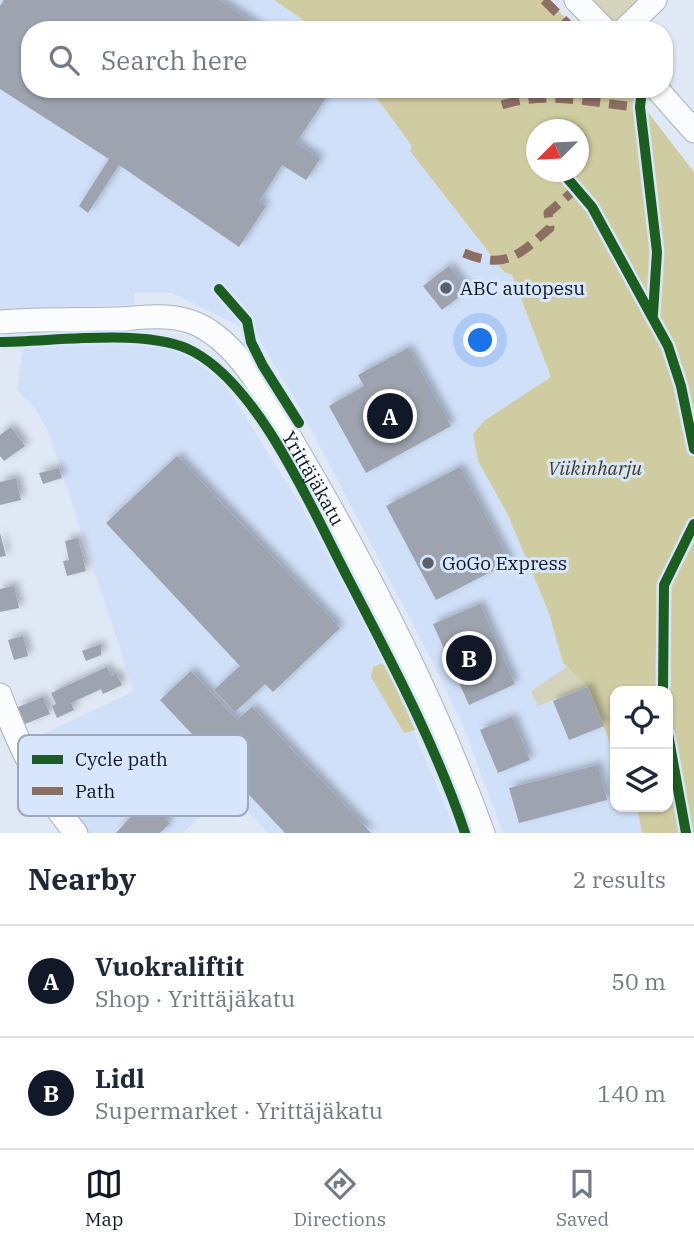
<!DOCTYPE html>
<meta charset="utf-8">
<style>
body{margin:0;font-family:"IBM Plex Serif",serif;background:#f6f6f7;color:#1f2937}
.controls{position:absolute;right:21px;bottom:21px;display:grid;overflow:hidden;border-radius:14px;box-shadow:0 2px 5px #0004}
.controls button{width:63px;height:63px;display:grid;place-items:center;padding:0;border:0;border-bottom:2px solid #e0e1e3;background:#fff;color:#1f2937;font:35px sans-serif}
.compass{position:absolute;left:526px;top:119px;width:63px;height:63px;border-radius:50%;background:#fff;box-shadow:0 2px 5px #0004;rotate:246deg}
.you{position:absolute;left:481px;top:341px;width:24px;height:24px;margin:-18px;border:5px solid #fff;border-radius:50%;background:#1a73e8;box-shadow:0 0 0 10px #1a73e833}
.badge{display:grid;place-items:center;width:46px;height:46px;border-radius:50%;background:#111827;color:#fff;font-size:23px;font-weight:700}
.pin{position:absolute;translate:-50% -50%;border:4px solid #fff;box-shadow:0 2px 7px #0006}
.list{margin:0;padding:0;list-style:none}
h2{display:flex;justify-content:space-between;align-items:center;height:91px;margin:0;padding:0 28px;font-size:30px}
h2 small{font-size:23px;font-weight:400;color:#747a83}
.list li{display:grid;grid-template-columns:46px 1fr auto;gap:21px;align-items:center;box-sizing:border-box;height:112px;padding:0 28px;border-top:2px solid #e0e1e3}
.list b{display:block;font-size:26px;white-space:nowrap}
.list p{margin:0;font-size:23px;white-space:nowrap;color:#747a83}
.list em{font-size:23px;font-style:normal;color:#747a83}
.icon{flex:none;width:38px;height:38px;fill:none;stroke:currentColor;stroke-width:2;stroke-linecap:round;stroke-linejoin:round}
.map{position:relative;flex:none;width:694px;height:833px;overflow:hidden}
.search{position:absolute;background:#fff;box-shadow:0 2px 5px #0004;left:21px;right:21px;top:21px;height:77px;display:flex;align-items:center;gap:18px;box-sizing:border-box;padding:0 24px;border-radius:28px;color:#747a83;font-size:26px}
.sheet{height:315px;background:#fff}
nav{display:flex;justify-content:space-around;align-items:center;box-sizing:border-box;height:98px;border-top:2px solid #e0e1e3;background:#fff;font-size:19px;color:#747a83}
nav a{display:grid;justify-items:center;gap:4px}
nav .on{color:#111827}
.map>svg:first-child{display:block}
</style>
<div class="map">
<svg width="694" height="833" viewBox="0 0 694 833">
<defs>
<filter id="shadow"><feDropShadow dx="4.5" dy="-4.5" stdDeviation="3.5" flood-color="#0004"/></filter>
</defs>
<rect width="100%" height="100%" fill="#e0e8f5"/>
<g fill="#d1e0f9">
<path d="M0,0h274l44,30h-288v59h340l42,57 21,35 71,91 8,3 39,102 -66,43 -12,14 5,27 30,54 41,98 14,50 25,24 27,68v52h22l5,26h-139l-41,-110 -29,-60 -132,-253 -45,-76 -84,-41h-37l-1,12 -134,4z"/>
<path d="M146,343l25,3 20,7 15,9 19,22 74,118 83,155 75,176h-189l-41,-43 -44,43h-98l-59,-91 108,-51 -86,-260 -12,-21 -19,-20 6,-43z"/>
</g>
<g fill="#d4d3bc">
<path d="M586,0h58l-24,21 -7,2z"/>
<path d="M567,667l21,20 -50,19 -7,-15z"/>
</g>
<g fill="#d0cca2" fill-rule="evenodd">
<path d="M274,0h274l29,30h-259z"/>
<path d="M370,89h260l64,83v661h-52l-5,-26h31v-116h-53v64l-27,-68 -25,-24 -14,-50 -41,-98 -30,-54 -5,-27 12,-14 66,-43 -39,-102 -8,-3 -94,-121 2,-5zM536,130h42v42h-42z"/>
<path d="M380,664l7,2 28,64 -11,3 -33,-56 2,-10z"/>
</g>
<g fill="#9da4af" filter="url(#shadow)">
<path d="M4,0h215l45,30h-234v59h302l-36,54 24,16 -14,21 -24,-15 -23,37 7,4 -27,41 -120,-82 -31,48 -9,-7 30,-47 -109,-70v-83z"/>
<path d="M449,266l19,24 -26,20 -19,-24z"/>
<path d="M408,348l43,78 -85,47 -37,-67 35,-20 -6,-11z"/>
<path d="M11,427l14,19 -21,15 -4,-5v-21z"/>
<path d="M177,456l163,172 -67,64 -8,-8 -30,28 -21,-22 26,-24 -134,-143z"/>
<path d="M460,467l50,95 -74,38 -50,-94z"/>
<path d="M59,468l3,10 -19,6 -4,-11z"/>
<path d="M16,478l5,22 -21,5v-23z"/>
<path d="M0,533l6,23 -6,1z"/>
<path d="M78,538l8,33 -19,5 -4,-15 6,-1 -4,-19z"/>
<path d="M14,586l5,22 -19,4v-23z"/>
<path d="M480,604l35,80 -46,21 -36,-81z"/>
<path d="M23,636l5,20 -14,4 -6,-20z"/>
<path d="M101,644v11l-15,6 -4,-10z"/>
<path d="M107,667l4,9 5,-3 6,12 -19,9 -2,-5 -30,14 3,7 -17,8 -5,-12 4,-2 -5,-11z"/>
<path d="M191,671l46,49 15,-13 119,126h-86l-125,-133z"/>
<path d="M588,687l16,39 -35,14 -16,-39z"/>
<path d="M43,697l7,17 -25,10 -7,-17z"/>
<path d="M512,717l18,43 -32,13 -18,-43z"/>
<path d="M598,765l9,35 -88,23 -10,-35z"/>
<path d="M159,801l11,11 -6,6 6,5 -10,10h-44l22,-24 3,3 7,-7 4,4z"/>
</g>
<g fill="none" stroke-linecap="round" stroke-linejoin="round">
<g stroke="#abb2bc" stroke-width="25">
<g id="minor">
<path d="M576,0l29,30"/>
<path d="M624,30l31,-30"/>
<path d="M657,89l37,42"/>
<path id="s1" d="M0,322c39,-3 77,-2 116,-3 28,-1 56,-7 83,6 47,24 74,85 100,128 71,121 136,248 184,380"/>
<path d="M0,695c18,49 41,98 76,138"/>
</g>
</g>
<use href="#minor" stroke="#fafcfe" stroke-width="23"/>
<g stroke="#8d6e63" stroke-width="9" stroke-dasharray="18 9" stroke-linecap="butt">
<path d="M544,0l30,30"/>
<path d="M502,105c47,-15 91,-1 138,2"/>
<path d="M464,253c42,17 55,2 86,-25l-2,-15 29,-25"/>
</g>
<g stroke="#d8e6fd" stroke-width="15">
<g id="cycleway">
<path d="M642,89l-2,18 17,145 -4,62"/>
<path d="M562,172l30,35 76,139 13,40 13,63"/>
<path d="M219,289l28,32 4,21 12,24 36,57"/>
<path d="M0,342c53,0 149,-15 194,10 68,37 120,162 156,230 42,81 86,164 115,251"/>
<path d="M663,691l1,-106 30,-61"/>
<path d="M668,734l18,99"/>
</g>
</g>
<use href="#cycleway" stroke="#1b5e20" stroke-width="10"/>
</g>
<g fill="#59606b" stroke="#d8e6fd" stroke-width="2.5">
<circle cx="446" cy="288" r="7"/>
<circle cx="428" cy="563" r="7"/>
</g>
<g text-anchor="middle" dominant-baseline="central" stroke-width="6" stroke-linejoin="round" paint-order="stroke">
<g font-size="19" fill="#111721" stroke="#d8e6fd" text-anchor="start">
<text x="460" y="288">ABC autopesu</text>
<text x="442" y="563">GoGo Express</text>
</g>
<g font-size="19" font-style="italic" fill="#433d18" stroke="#d8e6fd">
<text x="595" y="468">Viikinharju</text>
</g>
<g font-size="19" fill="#111721" stroke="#d8e6fd">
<text stroke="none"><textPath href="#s1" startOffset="394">Yrittäjäkatu</textPath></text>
</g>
</g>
<rect x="18" y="735" width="230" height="81" rx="10" fill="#d8e6fd" stroke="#9ca8bb" stroke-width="2"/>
<rect x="32" y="755" width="31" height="9" fill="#1b5e20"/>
<rect x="32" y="787" width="31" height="8" fill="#8d6e63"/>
<g font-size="19" fill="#111721">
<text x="75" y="766">Cycle path</text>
<text x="75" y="798">Path</text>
</g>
</svg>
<div class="controls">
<button><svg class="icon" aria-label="locate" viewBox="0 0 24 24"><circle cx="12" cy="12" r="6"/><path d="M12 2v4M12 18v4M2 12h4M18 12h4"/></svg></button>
<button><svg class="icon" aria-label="layers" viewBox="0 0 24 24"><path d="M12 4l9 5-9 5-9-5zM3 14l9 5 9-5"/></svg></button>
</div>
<svg class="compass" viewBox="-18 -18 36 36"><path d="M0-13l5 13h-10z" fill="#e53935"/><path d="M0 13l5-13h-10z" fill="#747a83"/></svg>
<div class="you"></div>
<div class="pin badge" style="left:390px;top:416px">A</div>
<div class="pin badge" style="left:469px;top:658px">B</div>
<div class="search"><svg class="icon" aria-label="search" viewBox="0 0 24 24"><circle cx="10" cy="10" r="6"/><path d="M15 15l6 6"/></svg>Search here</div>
</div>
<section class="sheet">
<h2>Nearby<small>2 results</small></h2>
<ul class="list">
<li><span class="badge">A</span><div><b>Vuokraliftit</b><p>Shop · Yrittäjäkatu</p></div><em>50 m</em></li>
<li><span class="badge">B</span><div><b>Lidl</b><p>Supermarket · Yrittäjäkatu</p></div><em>140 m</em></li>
</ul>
</section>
<nav>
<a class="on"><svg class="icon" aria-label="map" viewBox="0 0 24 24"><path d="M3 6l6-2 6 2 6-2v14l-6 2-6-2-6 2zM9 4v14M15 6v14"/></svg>Map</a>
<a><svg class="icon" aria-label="directions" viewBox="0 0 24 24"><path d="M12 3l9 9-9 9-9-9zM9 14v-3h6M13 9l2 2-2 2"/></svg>Directions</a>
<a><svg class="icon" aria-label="saved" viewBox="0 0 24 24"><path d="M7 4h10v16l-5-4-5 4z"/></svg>Saved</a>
</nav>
